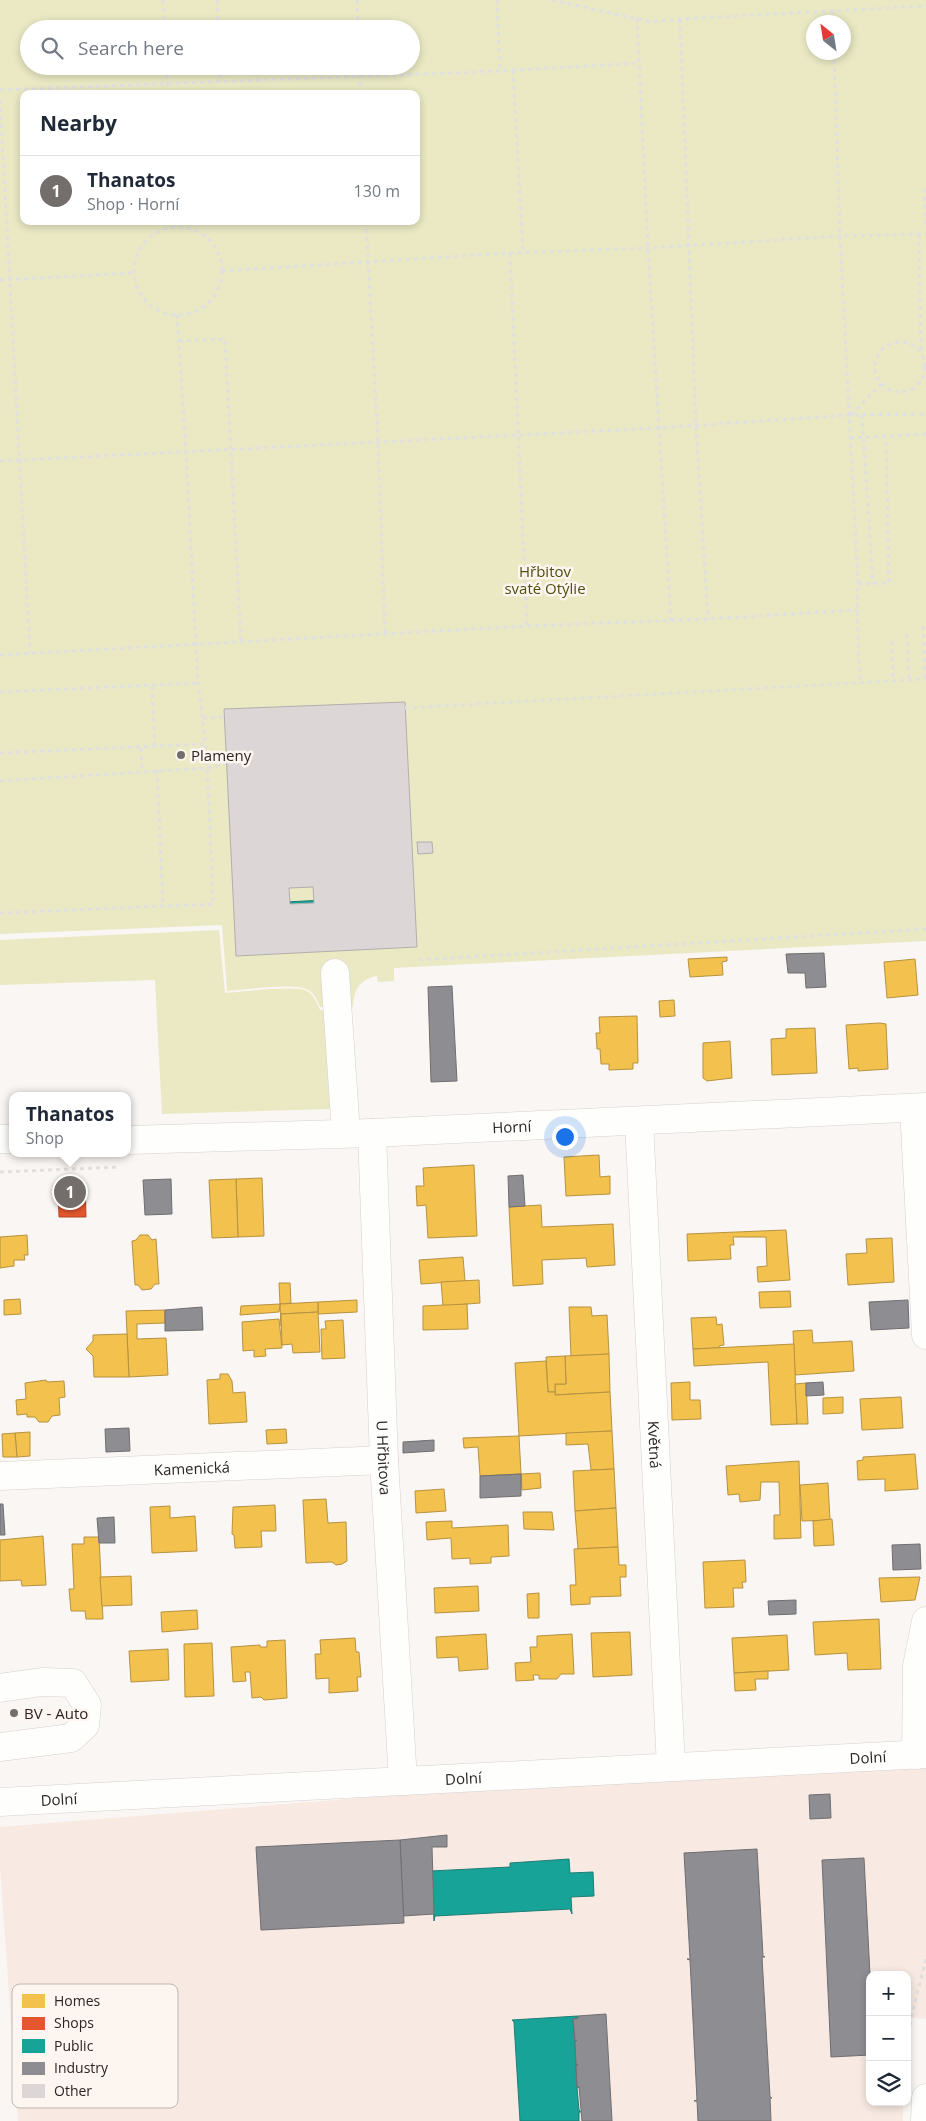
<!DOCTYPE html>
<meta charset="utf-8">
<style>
body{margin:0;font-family:"Open Sans",sans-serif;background:#f2f2f3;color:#1f2937}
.controls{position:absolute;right:15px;bottom:15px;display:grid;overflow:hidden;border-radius:10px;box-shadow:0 2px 8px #0003}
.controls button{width:45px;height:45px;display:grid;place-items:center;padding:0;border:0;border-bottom:1px solid #e0e1e3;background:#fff;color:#1f2937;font:25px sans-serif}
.compass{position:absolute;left:806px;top:15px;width:45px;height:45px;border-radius:50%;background:#fff;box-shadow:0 2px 8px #0003;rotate:330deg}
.you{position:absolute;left:564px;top:1136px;width:18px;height:18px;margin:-12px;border:4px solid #fff;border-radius:50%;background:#1a73e8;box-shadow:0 0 0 8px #1a73e833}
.badge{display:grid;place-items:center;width:32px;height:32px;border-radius:50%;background:#736e6c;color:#fff;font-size:16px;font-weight:700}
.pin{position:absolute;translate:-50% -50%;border:2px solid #fff;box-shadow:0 1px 5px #0006}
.popup{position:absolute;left:9px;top:1092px;width:122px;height:65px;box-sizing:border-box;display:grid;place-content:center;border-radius:10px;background:#fff;filter:drop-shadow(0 1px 4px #0005);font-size:16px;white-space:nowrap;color:#747a83}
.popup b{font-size:19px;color:#1f2937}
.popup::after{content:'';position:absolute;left:50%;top:100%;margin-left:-10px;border:10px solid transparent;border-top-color:#fff}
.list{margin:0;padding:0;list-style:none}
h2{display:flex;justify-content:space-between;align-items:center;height:65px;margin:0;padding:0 20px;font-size:21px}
h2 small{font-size:16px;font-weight:400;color:#747a83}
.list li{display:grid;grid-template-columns:32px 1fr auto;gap:15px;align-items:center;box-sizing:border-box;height:70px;padding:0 20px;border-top:1px solid #e0e1e3}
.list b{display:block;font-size:19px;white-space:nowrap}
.list p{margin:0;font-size:16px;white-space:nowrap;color:#747a83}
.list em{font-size:16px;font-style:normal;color:#747a83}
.icon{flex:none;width:28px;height:28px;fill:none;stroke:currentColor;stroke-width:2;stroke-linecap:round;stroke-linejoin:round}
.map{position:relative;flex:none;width:926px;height:2121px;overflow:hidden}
.search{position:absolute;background:#fff;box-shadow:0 2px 8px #0003;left:20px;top:20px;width:400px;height:55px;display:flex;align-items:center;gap:12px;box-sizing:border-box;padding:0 18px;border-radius:28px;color:#747a83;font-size:19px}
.panel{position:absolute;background:#fff;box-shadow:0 2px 8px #0003;left:20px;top:90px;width:400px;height:135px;border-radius:10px}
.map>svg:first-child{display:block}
</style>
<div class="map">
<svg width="926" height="2121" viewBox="0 0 926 2121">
<rect width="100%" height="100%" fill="#faf6f3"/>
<path fill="#f8eae2" d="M926,1764v255l-19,-2v-42h-37v127h33v19h-885l-18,-254v-40l398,-32z"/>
<g fill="#eae9c4" fill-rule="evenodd">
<path d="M0,0h926v941l-532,27v13l-16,1 -1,-6c-18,4 -23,13 -24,31h-33c-3,-7 -6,-15 -14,-18 -17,-6 -60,1 -79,2l-5,-66 -222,9zM814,22h30v30h-30zM29,29h382v37h-382zM24,94h392v127h-392z"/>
<path d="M219,930l6,63c15,-1 71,-8 82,-2 7,4 10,12 13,19h4l6,99 -168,5 -7,-134 -155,5v-45z"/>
</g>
<g fill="#f2c14e" stroke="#b69241">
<path d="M727,957v4l-5,1 1,13 -33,2 -2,-18z"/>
<path d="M915,959l3,36 -31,3 -3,-36z"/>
<path d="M674,1000l1,16 -15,1 -1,-16z"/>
<path d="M637,1016l1,47h-5v6l-24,1v-6h-8l-1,-15h-3l-1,-16h4l-1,-16z"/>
<path d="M880,1023l6,1 2,45 -30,2v-3l-9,1 -3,-44z"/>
<path d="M815,1028l2,45 -45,2 -1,-36 15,-1v-9z"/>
<path d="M730,1041l2,37 -25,3 -4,-3v-35z"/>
<path d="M599,1155l1,22 10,-1v18l-44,2 -2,-39z"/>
<path d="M474,1165l3,71 -49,2 -2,-33 -9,1 -1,-20h8l-1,-18z"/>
<path d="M262,1178l2,58 -26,1 -2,-58z"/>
<path d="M236,1179l2,58 -26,1 -3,-58z"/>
<path d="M541,1205l1,22 71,-3 2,41 -28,2 -1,-9 -44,2 1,24 -30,2 -4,-79z"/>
<path d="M786,1230l4,50 -32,2 -1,-15 10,-1 -1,-29h-33l1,8h-4l1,14 -43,2 -1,-27z"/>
<path d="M27,1235l1,20h-4l1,5h-11v6l-14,2v-31z"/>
<path d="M140,1235h8l4,5 4,-1 3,45h-4l-4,5 -9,1 -4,-5h-3l-3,-44 4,-1z"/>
<path d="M892,1238l2,44 -46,3 -2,-31 21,-1 -1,-14z"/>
<path d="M463,1257l2,24 -44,3 -2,-24z"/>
<path d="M479,1280l1,23 -37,3 -2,-24z"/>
<path d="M279,1283h11l1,20 -11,1z"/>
<path d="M790,1291l1,16 -31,1 -1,-16z"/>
<path d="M20,1299l1,15 -17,1v-15z"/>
<path d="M357,1300v12l-39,2v-12z"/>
<path d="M318,1302v10l-37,2v12l-1,-22z"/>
<path d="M280,1304l-1,8 -39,3 1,-9z"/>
<path d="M467,1304l1,25 -45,1v-24z"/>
<path d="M569,1307h22l1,9 15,-1 2,39 -38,2z"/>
<path d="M165,1310v13l-28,1v15l29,-1 2,37 -39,2 -3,-66z"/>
<path d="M318,1312l2,40 -27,1 -1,-9 -10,1 -1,-31z"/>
<path d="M716,1317l1,8 5,-1 2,21 -5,1v2l-26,1 -2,-31z"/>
<path d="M279,1319l3,29 -17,1 1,7 -12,1v-7l-11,1 -1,-29z"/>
<path d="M343,1320l2,38 -23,1 -1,-30h5l-1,-8z"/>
<path d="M812,1330l1,13 39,-2 2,30 -59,4 -2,-44z"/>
<path d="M127,1334l2,43h-35l-1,-21 -7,-7 7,-8v-6z"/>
<path d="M794,1344l3,80 -26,1 -3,-63 -74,4 -1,-17z"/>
<path d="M609,1354l1,38 -55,3v-11h11l-1,-28z"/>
<path d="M565,1356l1,28h-11v8h-7l-2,-35z"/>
<path d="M546,1361l2,31h7v3l55,-3 2,39 -93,5 -4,-73z"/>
<path d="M220,1374h8l4,7 1,12 12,-1 2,30 -38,2 -2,-44 13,-1z"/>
<path d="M46,1380l1,2 17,-1 1,16 -6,1 1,17 -8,1 -4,6h-9l-4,-5h-8v-3l-10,1 -1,-15 10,-1 -1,-16z"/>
<path d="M690,1382v18h10l1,19 -29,1 -1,-37z"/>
<path d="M806,1383l2,41h-11l-2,-40z"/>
<path d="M843,1397v16l-20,1v-16z"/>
<path d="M901,1397l2,31 -41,2 -2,-31z"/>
<path d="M286,1429l1,14 -20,1 -1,-14z"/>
<path d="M612,1431l2,38 -23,1 -3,-26 -22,1v-12z"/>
<path d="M30,1432v24l-13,1 -2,-24z"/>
<path d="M15,1433l2,24h-14l-1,-23z"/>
<path d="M519,1436l2,38 -41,2 -2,-29 -14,1 -1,-10z"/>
<path d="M915,1454l3,35 -33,2v-12l-27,1 -1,-19 6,-1v-3z"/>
<path d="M799,1461l2,77 -27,1v-24h6l-1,-33h-18l-1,18 -20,2 -1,-8 -11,1 -2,-29z"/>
<path d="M614,1469l2,39 -41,3 -2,-40z"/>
<path d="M540,1473l1,15 -19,2 -1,-16z"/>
<path d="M828,1483l2,37 -28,1 -2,-36z"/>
<path d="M444,1489l2,22 -30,2 -1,-22z"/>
<path d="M326,1499l2,24 18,-1 1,39 -5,3 -6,1 -4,-3 -26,1 -3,-63z"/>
<path d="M275,1505l1,26h-15l1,16 -27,1 -1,-13 -2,-1 1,-27z"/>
<path d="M170,1506v12l25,-2 2,35 -45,2 -2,-46z"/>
<path d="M616,1508l2,39 -40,2 -3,-38z"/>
<path d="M523,1512h29l2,18 -30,-1z"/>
<path d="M832,1519l2,26 -20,1 -1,-25z"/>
<path d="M452,1521v7l56,-3 1,31 -18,1v6l-21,1v-6l-18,1 -1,-21 -24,2 -1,-18z"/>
<path d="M43,1536l3,49 -24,1 -1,-6 -21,1v-41z"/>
<path d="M84,1537h15l4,82h-17l-1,-8h-14l-2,-22h5l-2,-45h12z"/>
<path d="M618,1547l1,18h7v12h-6l1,19 -31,1v7l-19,1 -1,-20h6l-2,-36z"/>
<path d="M745,1560l1,22h-4l1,6h-10l1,19 -29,1 -2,-46z"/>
<path d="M131,1576l1,29 -30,1 -2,-29z"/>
<path d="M920,1577l-5,23 -34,2 -2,-24z"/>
<path d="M478,1586l1,25 -44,2 -1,-25z"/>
<path d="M539,1593v25h-11l-1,-24z"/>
<path d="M197,1610l1,19 -36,3 -1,-20z"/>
<path d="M879,1619l2,50 -33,1 -1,-17 -32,2 -2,-33z"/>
<path d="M630,1632l2,43 -39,2 -2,-44z"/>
<path d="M486,1634l2,35 -29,2 -1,-14 -21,1 -1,-21z"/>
<path d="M572,1634l2,40h-13l-4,5h-18v-4h-6l1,5 -18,1 -1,-18 16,-1 -1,-15h7v-11z"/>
<path d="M787,1635l2,35 -55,3 -2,-35z"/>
<path d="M355,1638l1,14h3l2,25h-4l1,14 -29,2v-15l-13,1 -1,-25h6l-1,-14z"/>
<path d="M285,1640l2,58 -23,2 -3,-3 -9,1 -2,-26h-5l1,9 -13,1 -2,-35 29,-2v2h7v-6z"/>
<path d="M212,1643l2,53 -29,1 -1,-53z"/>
<path d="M168,1649l1,31 -38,2 -2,-31z"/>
<path d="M768,1671v8h-13l1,11 -21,1 -1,-18z"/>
</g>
<path fill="#e4572e" stroke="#ac482b" d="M85,1184l1,33h-27l-1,-32z"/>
<g fill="#17a398" stroke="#1d7d75">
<path d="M352,728v5h-6l2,41h6l1,31 20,-1 6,124 -94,5 -2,-31 40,-2 -2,-31 -35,1 -3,-70 -28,1 -1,-21 5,-1 -1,-41h-6v-5z"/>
<path d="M569,1859l1,14 23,-1 1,24 -23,1 1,17 -2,-5 -135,7 -1,5 -3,-50 79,-4v-4z"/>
<path d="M578,2016v2l-5,1 2,22 2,-1 -2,2 1,22 2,1h-2l1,22h2l-2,1 2,22 2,2h-2v9h-59l-6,-99 -2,-2z"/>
</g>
<g fill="#8d8d92" stroke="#706e71">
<path d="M824,953l2,34 -20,1 -1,-15h-17l-2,-19z"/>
<path d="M452,986l5,95 -26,1 -3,-95z"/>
<path d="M523,1175l2,31 -16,1 -1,-31z"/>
<path d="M171,1179l1,35 -27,1 -2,-35z"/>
<path d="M908,1300l1,28 -38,2 -2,-28z"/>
<path d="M202,1307l1,23 -38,1v-21z"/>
<path d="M823,1382l1,13 -18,1v-13z"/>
<path d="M129,1428l1,23 -24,1 -1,-23z"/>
<path d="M434,1440v11l-31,2v-11z"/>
<path d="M521,1474v22l-41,2v-22z"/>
<path d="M0,1504h3l2,31h-5z"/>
<path d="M114,1517l1,26h-16l-2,-25z"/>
<path d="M920,1544l1,25 -28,1 -1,-25z"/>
<path d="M796,1600v14l-27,1 -1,-14z"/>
<path d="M830,1794l1,24 -21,1 -1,-24z"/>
<path d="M447,1835v12h-15l2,67 -31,2 -3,-76z"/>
<path d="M400,1840l4,83 -143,7 -5,-83z"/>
<path d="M757,1849l6,107 2,1h-3l8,140 2,1h-2l1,23h-73l-1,-20h-3l3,-1 -7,-140 -3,-1h3l-6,-106z"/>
<path d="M864,1858l6,117v80l-39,2 -9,-197z"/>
<path d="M606,2014l6,107h-30l-3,-34h-2l-1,-22h2l-2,-1 -1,-22 2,-2 -2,1 -2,-22 5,-1v-2z"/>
</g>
<g fill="#dcd7d6" stroke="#b2aead" fill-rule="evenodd">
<path d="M405,702l12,245 -181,9 -12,-247zM313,887l1,16 -24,1 -1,-16z"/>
<path d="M417,842h15l1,11 -15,1z"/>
</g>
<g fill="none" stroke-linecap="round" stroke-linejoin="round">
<g stroke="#d5d0ce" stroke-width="29">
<g id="minor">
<path d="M335,973l11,160"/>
<path d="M914,1108l12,227"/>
<path id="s1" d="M639,1121l32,646"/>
<path id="s2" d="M372,1133l12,327 19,321"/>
<path d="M0,1139h12"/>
<path id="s3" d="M128,1140l244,-7 554,-26"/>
<path id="s4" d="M0,1476l384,-16"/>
<path d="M0,1688l42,-6 31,1 14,22 -2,20 -14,13 -71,9"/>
<path d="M916,1755l1,-89 9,-45"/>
<path id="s5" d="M0,1802l926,-48"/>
<path d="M925,2121l1,-23"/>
</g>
</g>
<g stroke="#e1e0df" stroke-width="3" stroke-dasharray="4 4" stroke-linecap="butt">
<path d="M163,0l2,29"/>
<path d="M217,0l1,29"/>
<path d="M357,0l1,29"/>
<path d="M497,0l3,71"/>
<path d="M552,0l99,22 29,-3 246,-13"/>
<path d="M833,10v12"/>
<path d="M637,18l11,230 23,373"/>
<path d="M680,19l16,407 12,193"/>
<path d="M834,52l6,184 18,348 -1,26 3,73"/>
<path d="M167,66l1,28"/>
<path d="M219,66l1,16"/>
<path d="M359,66l2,28"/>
<path d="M513,70l10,183"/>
<path d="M0,90l500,-19 139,-8"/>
<path d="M0,100l30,553"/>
<path d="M926,189l-2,4 2,36"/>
<path d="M173,221l1,7"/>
<path d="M366,221l12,220 7,193"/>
<circle cx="178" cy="271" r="44"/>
<path d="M919,234l2,116"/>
<path d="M510,253l17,373"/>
<path d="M222,271l288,-18 138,-5 192,-12 86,-2"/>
<path d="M0,280l134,-7"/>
<path d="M179,341l46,-2 16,303"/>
<circle cx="900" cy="367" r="25"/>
<path d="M851,415l30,-31"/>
<path d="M862,415l11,169"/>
<path d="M850,438l76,-4"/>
<path d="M0,461l658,-33 192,-13 76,-1"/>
<path d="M858,584l31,-1 -3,-146"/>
<path d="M923,626l2,53"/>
<path d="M907,634l2,46"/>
<path d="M892,641l1,40"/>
<path d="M0,655l527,-29 181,-7 149,-9"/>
<path d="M152,686l3,61"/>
<path d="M0,692l198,-9"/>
<path d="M405,708l521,-29"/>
<path d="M203,718l22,-1"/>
<path d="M141,748l1,23"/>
<path d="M0,753l205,-9"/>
<path d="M157,770l6,135"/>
<path d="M0,781l207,-13 19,-4"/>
<path d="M0,913l213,-9c-3,-73 -4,-148 -15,-221l-12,-231 -9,-137"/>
<path d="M419,960l507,-31"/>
<path d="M0,1172l119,-5"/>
<path d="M907,2041l6,-31 13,-51"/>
</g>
<use href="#minor" stroke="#fefefd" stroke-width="28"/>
</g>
<g fill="#736e6c" stroke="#fdf5f0" stroke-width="2">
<circle cx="181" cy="755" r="5"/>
<circle cx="14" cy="1713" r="5"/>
</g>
<g text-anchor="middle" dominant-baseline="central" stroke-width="5" stroke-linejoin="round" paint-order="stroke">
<g font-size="15" fill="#4f4f0f" stroke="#fdf5f0">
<text x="545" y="571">Hřbitov<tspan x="545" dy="17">svaté Otýlie</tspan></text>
</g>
<g font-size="15" fill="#2b2523" stroke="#fdf5f0" text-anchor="start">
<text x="191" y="755">Plameny</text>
<text x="24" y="1713">BV - Auto</text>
</g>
<g font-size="15" fill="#2b2523" stroke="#fdf5f0">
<text stroke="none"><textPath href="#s3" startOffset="384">Horní</textPath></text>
<text stroke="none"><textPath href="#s1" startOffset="324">Květná</textPath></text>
<text stroke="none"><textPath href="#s2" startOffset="325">U Hřbitova</textPath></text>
<text stroke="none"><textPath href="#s4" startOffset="192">Kamenická</textPath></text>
<text stroke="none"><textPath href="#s5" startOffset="869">Dolní</textPath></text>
<text stroke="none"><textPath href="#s5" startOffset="464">Dolní</textPath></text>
<text stroke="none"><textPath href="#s5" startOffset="59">Dolní</textPath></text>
</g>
</g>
<rect x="12" y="1984" width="166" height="124" rx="8" fill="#fdf5f0" stroke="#beb7b2" stroke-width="1"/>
<rect x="22" y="1994" width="23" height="14" fill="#f2c14e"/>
<rect x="22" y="2017" width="23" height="13" fill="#e4572e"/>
<rect x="22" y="2039" width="23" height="14" fill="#17a398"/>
<rect x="22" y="2062" width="23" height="13" fill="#8d8d92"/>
<rect x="22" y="2084" width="23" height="14" fill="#dcd7d6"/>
<g font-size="14" fill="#2b2523">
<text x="54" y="2006">Homes</text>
<text x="54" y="2028">Shops</text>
<text x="54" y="2051">Public</text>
<text x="54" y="2073">Industry</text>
<text x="54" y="2096">Other</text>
</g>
</svg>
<div class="controls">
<button>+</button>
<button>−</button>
<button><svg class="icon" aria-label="layers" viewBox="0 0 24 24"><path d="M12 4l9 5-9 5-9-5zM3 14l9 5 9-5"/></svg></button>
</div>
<svg class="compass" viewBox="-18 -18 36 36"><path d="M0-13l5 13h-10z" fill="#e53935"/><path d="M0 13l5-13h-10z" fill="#747a83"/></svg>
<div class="you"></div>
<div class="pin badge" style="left:70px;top:1192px">1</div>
<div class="popup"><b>Thanatos</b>Shop</div>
<div class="search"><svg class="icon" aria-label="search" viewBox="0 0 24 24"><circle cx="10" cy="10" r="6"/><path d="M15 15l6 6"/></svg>Search here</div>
<section class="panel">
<h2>Nearby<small></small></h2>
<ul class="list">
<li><span class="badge">1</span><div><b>Thanatos</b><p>Shop · Horní</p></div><em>130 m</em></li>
</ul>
</section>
</div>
